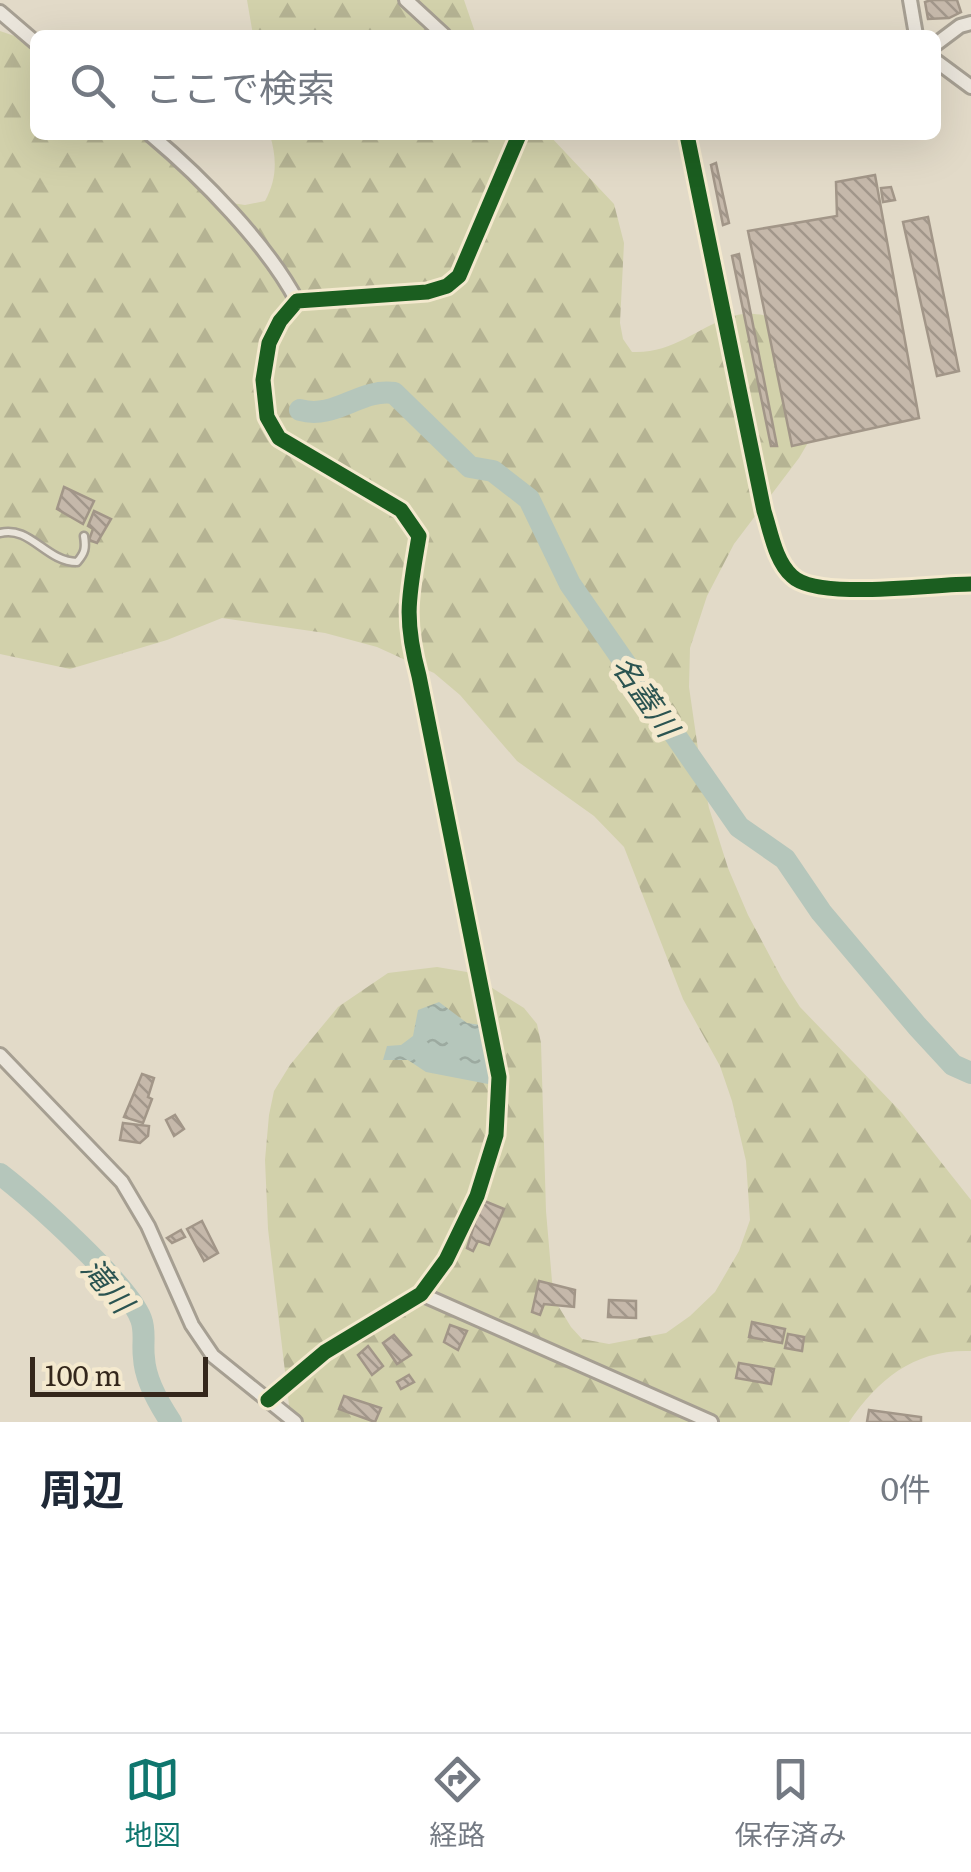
<!DOCTYPE html>
<html lang="ja">
<meta charset="utf-8">
<style>
body{margin:0;font-family:Literata,"Noto Sans JP",serif;background:#f6f6f7;color:#1f2937}
.scale{position:absolute;left:30px;bottom:25px;width:178px;box-sizing:border-box;padding-left:10px;border:5px solid #34271c;border-top:0;font-size:28px;line-height:35px;white-space:nowrap;color:#34271c;-webkit-text-stroke:8px #f4e9ce;paint-order:stroke}
.list{margin:0;padding:0;list-style:none}
h2{display:flex;justify-content:space-between;align-items:center;height:130px;margin:0;padding:0 40px;font-size:42px}
h2 small{font-size:32px;font-weight:400;color:#747a83}
.icon{flex:none;width:55px;height:55px;fill:none;stroke:currentColor;stroke-width:2;stroke-linecap:round;stroke-linejoin:round}
.map{position:relative;flex:none;width:971px;height:1422px;overflow:hidden}
.search{position:absolute;background:#fff;box-shadow:0 10px 40px #0002;left:30px;right:30px;top:30px;height:110px;display:flex;align-items:center;gap:25px;box-sizing:border-box;padding:0 35px;border-radius:15px;color:#747a83;font-size:38px}
.sheet{height:310px;background:#fff}
nav{display:flex;justify-content:space-around;align-items:center;box-sizing:border-box;height:140px;border-top:2px solid #e0e1e3;background:#fff;font-size:28px;color:#747a83}
nav a{display:grid;justify-items:center;gap:5px}
nav .on{color:#0f766e}
.map>svg:first-child{display:block}
</style>
<div class="map">
<svg width="971" height="1422" viewBox="0 0 971 1422">
<defs>
<pattern id="forest-firs" width="22" height="20" patternUnits="userSpaceOnUse" patternTransform="scale(2.5)"><rect width="22" height="20" fill="#d2d1ab"/><path d="M5 1l3.5 6h-7zM16 11l3.5 6h-7z" fill="#b5b393"/></pattern>
<pattern id="water-ripples" width="26" height="14" patternUnits="userSpaceOnUse" patternTransform="scale(2.5)"><rect width="26" height="14" fill="#b5c6bb"/><path d="M2 4q2-2 4 0t4 0M15 11q2-2 4 0t4 0" fill="none" stroke="#9caaa0"/></pattern>
<pattern id="building-back-hatch" width="6" height="6" patternUnits="userSpaceOnUse" patternTransform="scale(2.5)"><rect width="6" height="6" fill="#c5b8aa"/><path d="M-1 5l2 2M0 0l6 6M5-1l2 2" fill="none" stroke="#a1968a"/></pattern>
</defs>
<rect width="100%" height="100%" fill="#e2dac8"/>
<g fill="url(#forest-firs)">
<path d="M247,0h217l12,35h-223z"/>
<path d="M0,31l35,12v92h127l69,68 14,2 20,-4c12,-22 12,-42 5,-66h279l65,69 10,39 -4,80 3,16 9,13c40,2 63,-23 98,-35 19,-7 38,-1 56,3l36,99 -23,39 -65,86 -27,52 -17,52 -1,39 10,69 10,52 19,60 20,47 34,64 18,28 102,106 69,87v151c-56,-2 -92,27 -122,71h-558l-23,-193 -3,-69 4,-45 5,-24 16,-26 48,-58 50,-34 49,-6 30,5 57,36 13,16 4,19 5,168 6,70 5,23 14,23 11,12 27,5 57,-11 24,-17 25,-24 24,-41 11,-31 -4,-59 -14,-60 -12,-35 -37,-67 -59,-152 -30,-31 -77,-55 -57,-66 -26,-22 -57,-26 -52,-14 -103,-15 -55,22 -97,29 -70,-15z"/>
</g>
<path fill="url(#water-ripples)" d="M439,1002l28,21 14,2 5,8 8,42 -6,9 -62,-12 -18,-12h-25l4,-14 14,-1 12,-9 5,-26z"/>
<g fill="none" stroke-linecap="round" stroke-linejoin="round">
<g stroke="#b5c6bb" stroke-width="22">
<path d="M300,410c35,10 60,-22 94,-17l76,74 23,4 36,28 41,85 169,243 46,32 36,53 96,114 36,39 18,8"/>
<path d="M0,1174c31,24 129,111 141,145 5,13 1,25 3,39 1,21 15,46 27,64"/>
</g>
</g>
<g fill="url(#building-back-hatch)" stroke="#a29688" stroke-width="2.5">
<path d="M931,0h26l4,12 -12,6 -21,1 -3,-17z"/>
<path d="M716,163l13,60 -6,2 -12,-60z"/>
<path d="M875,175l44,243 -127,28 -44,-215 89,-15 -1,-34z"/>
<path d="M891,187l4,13 -12,2 -2,-14z"/>
<path d="M928,217l31,154 -22,5 -34,-154z"/>
<path d="M739,254l38,192h-6l-39,-190z"/>
<path d="M64,487l30,14 -11,23 -26,-15z"/>
<path d="M94,511l17,8 -14,24 -8,-3 4,-11 -5,-3z"/>
<path d="M142,1074l12,4 -6,19 4,2 -9,24 -19,-6z"/>
<path d="M175,1115l9,14 -10,7 -8,-16z"/>
<path d="M123,1123l26,3 -1,10 -8,7 -20,-3z"/>
<path d="M482,1200l22,9 -15,36 -11,-4 -5,10 -6,-3z"/>
<path d="M202,1221l16,32 -14,8 -17,-32z"/>
<path d="M181,1230l4,7 -13,6 -5,-5z"/>
<path d="M539,1281l36,9 -1,17 -30,-3 -4,11 -8,-3z"/>
<path d="M609,1300l27,1v17l-28,-1z"/>
<path d="M752,1322l33,7 -3,14 -33,-6z"/>
<path d="M450,1325l17,6 -9,19 -14,-8z"/>
<path d="M788,1334l16,3 -2,14 -17,-3z"/>
<path d="M394,1335l17,20 -14,9 -14,-21z"/>
<path d="M368,1346l15,20 -11,9 -14,-20z"/>
<path d="M739,1363l35,6 -3,15 -35,-6z"/>
<path d="M409,1375l5,7 -13,7 -4,-7z"/>
<path d="M344,1396l37,12 -6,14 -36,-13z"/>
<path d="M869,1410l52,7v5h-54z"/>
</g>
<g fill="none" stroke-linecap="round" stroke-linejoin="round">
<g stroke="#a69f92" stroke-width="11">
<path id="lane" d="M0,533c30,-8 46,29 77,29 8,-9 9,-14 7,-26"/>
</g>
<g stroke="#a69f92" stroke-width="18">
<g id="street">
<path d="M406,0l38,35"/>
<path d="M910,0l6,35"/>
<path d="M0,12l35,30"/>
<path d="M936,44l24,-18 11,-3"/>
<path d="M936,61l35,26"/>
<path d="M151,135c50,42 116,109 146,166"/>
<path d="M687,135l77,376c7,21 11,50 28,65 25,25 140,8 179,8"/>
<path d="M0,1055l122,127 26,44 44,99 21,31 82,66"/>
<path d="M421,1294l290,128"/>
<path d="M268,1400l57,-48 96,-58 25,-34 31,-64 19,-61 3,-58 -80,-401c-16,-60 -10,-80 0,-140l-18,-26 -122,-72 -12,-21 -4,-37 6,-37 11,-22 17,-20 130,-9 20,-6 12,-10 60,-141"/>
</g>
</g>
<use href="#lane" stroke="#eae5db" stroke-width="6"/>
<use href="#street" stroke="#eae5db" stroke-width="12"/>
<g stroke="#f4e9ce" stroke-width="21">
<g id="cycleway">
<path d="M687,135l77,376c7,21 11,50 28,65 25,25 140,8 179,8"/>
<path d="M268,1400l57,-48 96,-58 25,-34 31,-64 19,-61 3,-58 -80,-401c-16,-60 -10,-80 0,-140l-18,-26 -122,-72 -12,-21 -4,-37 6,-37 11,-22 17,-20 130,-9 20,-6 12,-10 60,-141"/>
</g>
</g>
<use href="#cycleway" stroke="#1b5e20" stroke-width="15"/>
</g>
<g text-anchor="middle" dominant-baseline="central" stroke-width="10" stroke-linejoin="round" paint-order="stroke">
<g font-size="30" font-style="italic" fill="#2b5451" stroke="#f4e9ce">
<text transform="translate(647 695) rotate(55)">名蓋川</text>
<text transform="translate(109 1284) rotate(50)">滝川</text>
</g>
</g>
</svg>
<div class="scale">100 m</div>
<div class="search"><svg class="icon" aria-label="search" viewBox="0 0 24 24"><circle cx="10" cy="10" r="6"/><path d="M15 15l6 6"/></svg>ここで検索</div>
</div>
<section class="sheet">
<h2>周辺<small>0件</small></h2>
<ul class="list">
</ul>
</section>
<nav>
<a class="on"><svg class="icon" aria-label="map" viewBox="0 0 24 24"><path d="M3 6l6-2 6 2 6-2v14l-6 2-6-2-6 2zM9 4v14M15 6v14"/></svg>地図</a>
<a><svg class="icon" aria-label="directions" viewBox="0 0 24 24"><path d="M12 3l9 9-9 9-9-9zM9 14v-3h6M13 9l2 2-2 2"/></svg>経路</a>
<a><svg class="icon" aria-label="saved" viewBox="0 0 24 24"><path d="M7 4h10v16l-5-4-5 4z"/></svg>保存済み</a>
</nav>
